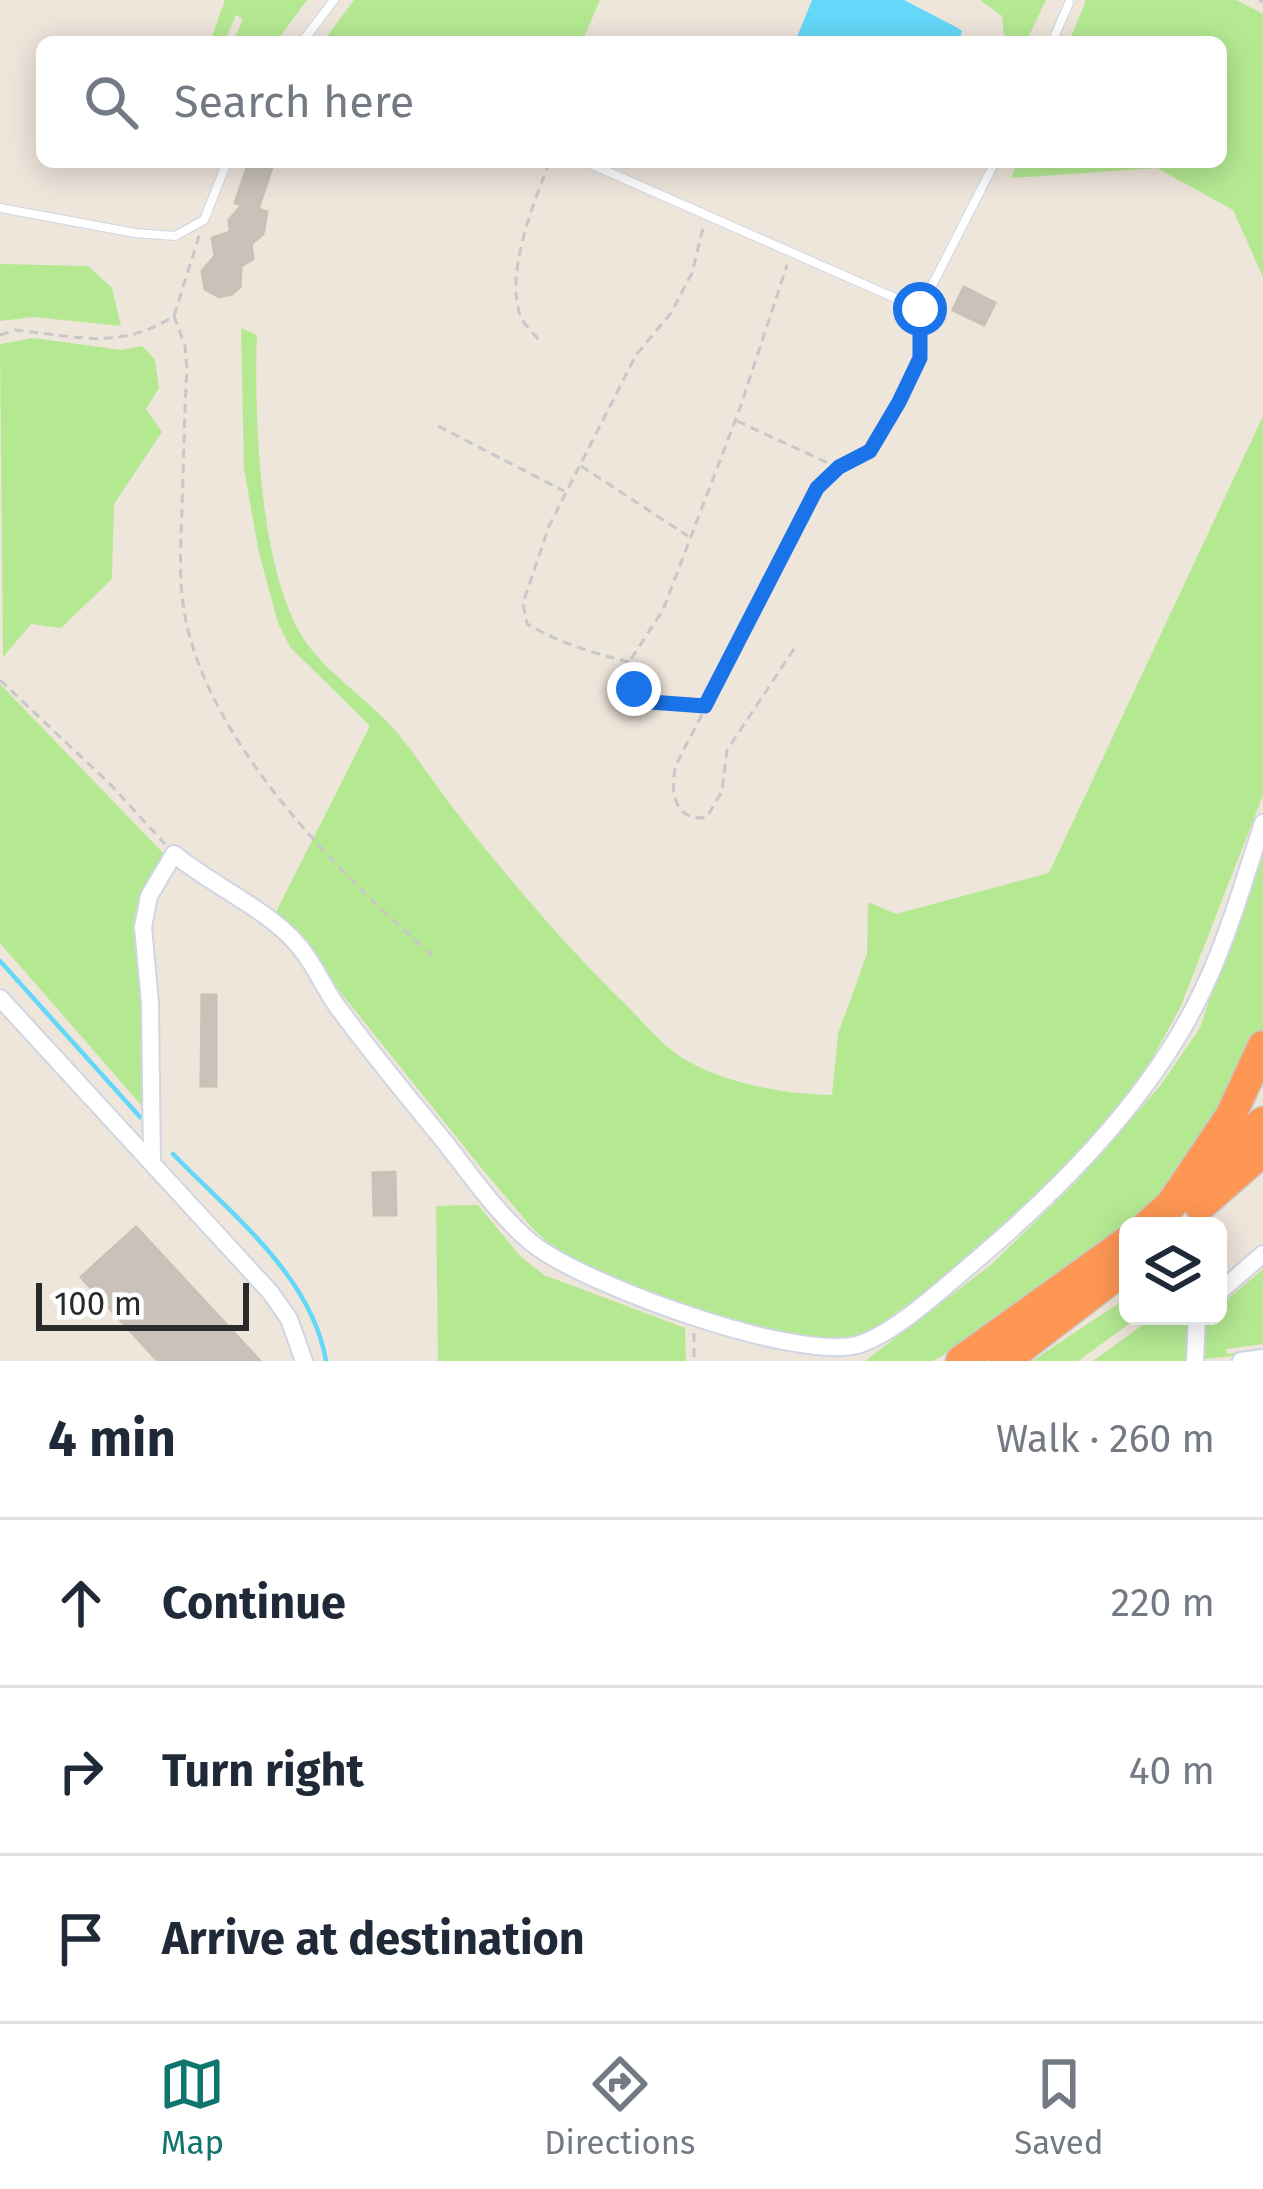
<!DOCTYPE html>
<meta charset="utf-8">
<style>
body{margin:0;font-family:"Fira Sans",sans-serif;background:#f6f6f7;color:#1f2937}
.controls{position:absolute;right:36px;bottom:36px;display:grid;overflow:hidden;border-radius:18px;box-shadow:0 6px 30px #0003}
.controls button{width:108px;height:108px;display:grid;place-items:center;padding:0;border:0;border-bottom:3px solid #e0e1e3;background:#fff;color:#1f2937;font:60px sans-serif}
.scale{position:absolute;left:36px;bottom:30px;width:213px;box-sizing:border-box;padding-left:12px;border:6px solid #2a2a2a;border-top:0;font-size:33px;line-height:42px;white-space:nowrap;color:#2a2a2a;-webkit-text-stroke:9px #fff;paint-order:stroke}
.stop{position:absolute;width:36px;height:36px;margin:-27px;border:9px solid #1a73e8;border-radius:50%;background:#fff}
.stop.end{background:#1a73e8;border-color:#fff;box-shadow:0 3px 12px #0008}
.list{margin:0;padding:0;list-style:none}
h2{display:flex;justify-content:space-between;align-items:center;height:156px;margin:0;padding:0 48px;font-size:51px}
h2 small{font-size:39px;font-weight:400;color:#747a83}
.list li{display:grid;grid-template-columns:78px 1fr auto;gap:36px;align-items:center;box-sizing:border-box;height:168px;padding:0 48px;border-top:3px solid #e0e1e3}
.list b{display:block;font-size:45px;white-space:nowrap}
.list em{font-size:39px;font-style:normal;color:#747a83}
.icon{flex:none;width:66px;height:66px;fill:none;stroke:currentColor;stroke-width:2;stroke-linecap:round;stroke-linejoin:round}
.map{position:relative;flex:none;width:1263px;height:1361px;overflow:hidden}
.search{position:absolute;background:#fff;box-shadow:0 6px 30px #0003;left:36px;right:36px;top:36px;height:132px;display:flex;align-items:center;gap:30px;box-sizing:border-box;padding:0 42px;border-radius:18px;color:#747a83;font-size:45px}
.sheet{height:660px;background:#fff}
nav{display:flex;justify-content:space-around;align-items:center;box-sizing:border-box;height:168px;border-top:3px solid #e0e1e3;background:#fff;font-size:33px;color:#747a83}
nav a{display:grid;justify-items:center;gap:6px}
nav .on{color:#0f766e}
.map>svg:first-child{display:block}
</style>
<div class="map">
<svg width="1263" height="1361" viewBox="0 0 1263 1361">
<rect width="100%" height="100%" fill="#eee5db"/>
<g fill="#b4e992">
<path d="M225,0h82l-31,42h-43l10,-23 -7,-4 -12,27h-14z"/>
<path d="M354,0h246l-18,42h-259z"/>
<path d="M980,0h66l-20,42 -22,-7 -2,-19z"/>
<path d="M1086,0h150l27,14v263l-30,-67 -76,-42 -146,10 7,-16h203v-120h-152z"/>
<path d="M0,264l88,2 24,22 9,38 -88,-9 -33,4z"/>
<path d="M241,328l16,7c-3,82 2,223 42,296 20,38 73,70 101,105 21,26 39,55 60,81 52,66 109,133 169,191 19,19 38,43 62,55 38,21 98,32 141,32l6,-61 29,-80 1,-52 28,12 153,-41 214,-457v379l-83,213 -38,69 -84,100 -118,105 -79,55 -17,4 -66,-10 -71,-16 -68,-23 -77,-37 -29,-26 -50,-59 -207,-258 94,-186 -80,-79 -12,-24 -19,-70 -15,-84z"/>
<path d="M33,338l89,12 20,-4 13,14 4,28 -13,21 16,23 -48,72 -2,75 -51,49 -30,-4 -28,33 -3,-313z"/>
<path d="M0,684l164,170 -29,75 11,80 -4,97 -142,-163z"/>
<path d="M1263,836v192l-7,23 -74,121 -46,47 -173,125 -30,17h-68l127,-97 84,-82 84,-96 40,-58z"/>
<path d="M478,1205l42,51 24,19 141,53 1,33h-248l-2,-155z"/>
<path d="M1263,1269v75l-37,5 1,5 35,-5 1,4 -58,6 -1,-30 6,-13h8v-9z"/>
<path d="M1128,1297v19h12l-62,45h-46z"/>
<path d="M1155,1316h35l-4,45h-93z"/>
</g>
<path fill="#65d8f9" d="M812,0h92l52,27 6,4 -3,11h-164z"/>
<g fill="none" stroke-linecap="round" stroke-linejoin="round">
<g stroke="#65d8f9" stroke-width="4.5">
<path d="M0,961l140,156"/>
<path d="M173,1154c57,59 139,122 153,207"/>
</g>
</g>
<g fill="#c9c2bb" stroke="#c9c1b4" stroke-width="3">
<path d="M249,162h25l-16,47 9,3 -4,22 -12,10 2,15 -12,7 -1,21 -8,7 -13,3 -14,-8 -3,-18 13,-15 -3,-18 18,-6 -1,-12 13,-15 -7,-2z"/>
<path d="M964,287l31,16 -11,22 -31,-15z"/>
<path d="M202,995h14v91h-15z"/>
<path d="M395,1172l1,43h-22l-1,-42z"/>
<path d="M136,1227l124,134h-102l-77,-84z"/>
</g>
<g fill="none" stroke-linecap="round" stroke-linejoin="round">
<g stroke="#d0d5e4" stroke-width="10">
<g id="lane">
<path d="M302,42l32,-42"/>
<path d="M1052,42l17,-39"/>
<path d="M586,162l334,147 75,-147"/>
<path d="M0,208l135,25 40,3 29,-16 23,-58"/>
</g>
</g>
<g stroke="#d0d5e4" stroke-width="20">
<g id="street">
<path d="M0,998l271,295 18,26 15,42"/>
<path d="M152,1163l-2,-160 -7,-76 6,-31 25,-42c39,32 92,54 124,91 16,18 25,42 39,61 34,47 71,91 107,135 28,36 54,74 89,103 52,41 261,117 324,101 35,-10 82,-53 110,-77 88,-74 178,-163 230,-266 29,-57 46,-119 66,-179"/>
<path d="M1218,1293l45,-39"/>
<path d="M1195,1361l2,-45"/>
<path d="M1241,1361l22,-3"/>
</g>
</g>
<g stroke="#c8c8c8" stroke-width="33">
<g id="highway">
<path d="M1200,1206l63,-55"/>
<path d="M1168,1209l62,-92 33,-71"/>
<path d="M1147,1226l116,-104"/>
<path d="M961,1361l167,-120"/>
<path d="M1004,1361l110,-84"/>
</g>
</g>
<g stroke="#c8c8c8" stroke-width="3" stroke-dasharray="9 6" stroke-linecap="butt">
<path d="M1259,0l4,2"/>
<path d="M174,316l11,30 2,23c-3,45 -3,91 -5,137 -1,37 -4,74 3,110 24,128 155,259 250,342"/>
<path d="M0,335l15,-5c61,6 105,21 159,-14l26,-83"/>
<path d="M538,339c-4,-6 -14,-14 -17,-22 -17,-41 13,-117 29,-155"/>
<path d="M737,421l100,46"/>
<path d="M438,426l126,65"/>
<path d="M581,466l107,70"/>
<path d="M794,649l-67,101 -5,41 -15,26c-29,6 -38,-22 -32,-47 5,-18 23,-43 30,-64l112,-218 22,-21 31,-16 50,-93v-38"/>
<path d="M629,662c-37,-9 -69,-19 -102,-38l-4,-21 26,-77 87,-171 35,-42 21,-40 11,-45"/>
<path d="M0,680l110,104 55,60"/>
<path d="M703,705l-53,-3 -16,-13 -5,-27 34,-52 77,-202 47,-143"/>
<path d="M694,1333v28"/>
</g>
<use href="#lane" stroke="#fff" stroke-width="8"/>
<use href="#street" stroke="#fff" stroke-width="16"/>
<use href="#highway" stroke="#ff9754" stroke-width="30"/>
</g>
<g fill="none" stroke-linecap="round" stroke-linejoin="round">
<path stroke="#1a73e8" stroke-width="15" d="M634,689l16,13 55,4 112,-218 22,-21 31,-16 29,-49 21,-44v-49"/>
</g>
</svg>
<div class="controls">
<button><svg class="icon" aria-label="layers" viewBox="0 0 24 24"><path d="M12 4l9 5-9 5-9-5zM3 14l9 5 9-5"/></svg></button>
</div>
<div class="scale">100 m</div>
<div class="stop" style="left:920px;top:309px"></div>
<div class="stop end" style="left:634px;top:689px"></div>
<div class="search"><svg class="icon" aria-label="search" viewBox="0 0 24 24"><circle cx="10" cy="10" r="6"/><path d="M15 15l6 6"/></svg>Search here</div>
</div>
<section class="sheet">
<h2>4 min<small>Walk · 260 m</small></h2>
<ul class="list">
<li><svg class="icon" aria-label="ahead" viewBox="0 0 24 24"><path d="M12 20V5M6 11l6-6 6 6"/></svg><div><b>Continue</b></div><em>220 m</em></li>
<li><svg class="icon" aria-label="right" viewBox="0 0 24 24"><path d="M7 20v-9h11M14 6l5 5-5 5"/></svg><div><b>Turn right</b></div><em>40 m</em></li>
<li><svg class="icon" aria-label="arrive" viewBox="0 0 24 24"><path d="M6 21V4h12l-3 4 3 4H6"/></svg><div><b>Arrive at destination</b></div></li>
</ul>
</section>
<nav>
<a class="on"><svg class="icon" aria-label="map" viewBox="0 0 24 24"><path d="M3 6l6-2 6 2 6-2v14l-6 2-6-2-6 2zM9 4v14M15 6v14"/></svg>Map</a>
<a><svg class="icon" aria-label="directions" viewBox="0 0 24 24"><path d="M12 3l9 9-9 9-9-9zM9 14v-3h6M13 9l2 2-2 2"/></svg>Directions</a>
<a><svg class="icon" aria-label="saved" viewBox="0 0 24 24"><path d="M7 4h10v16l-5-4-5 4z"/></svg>Saved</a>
</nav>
